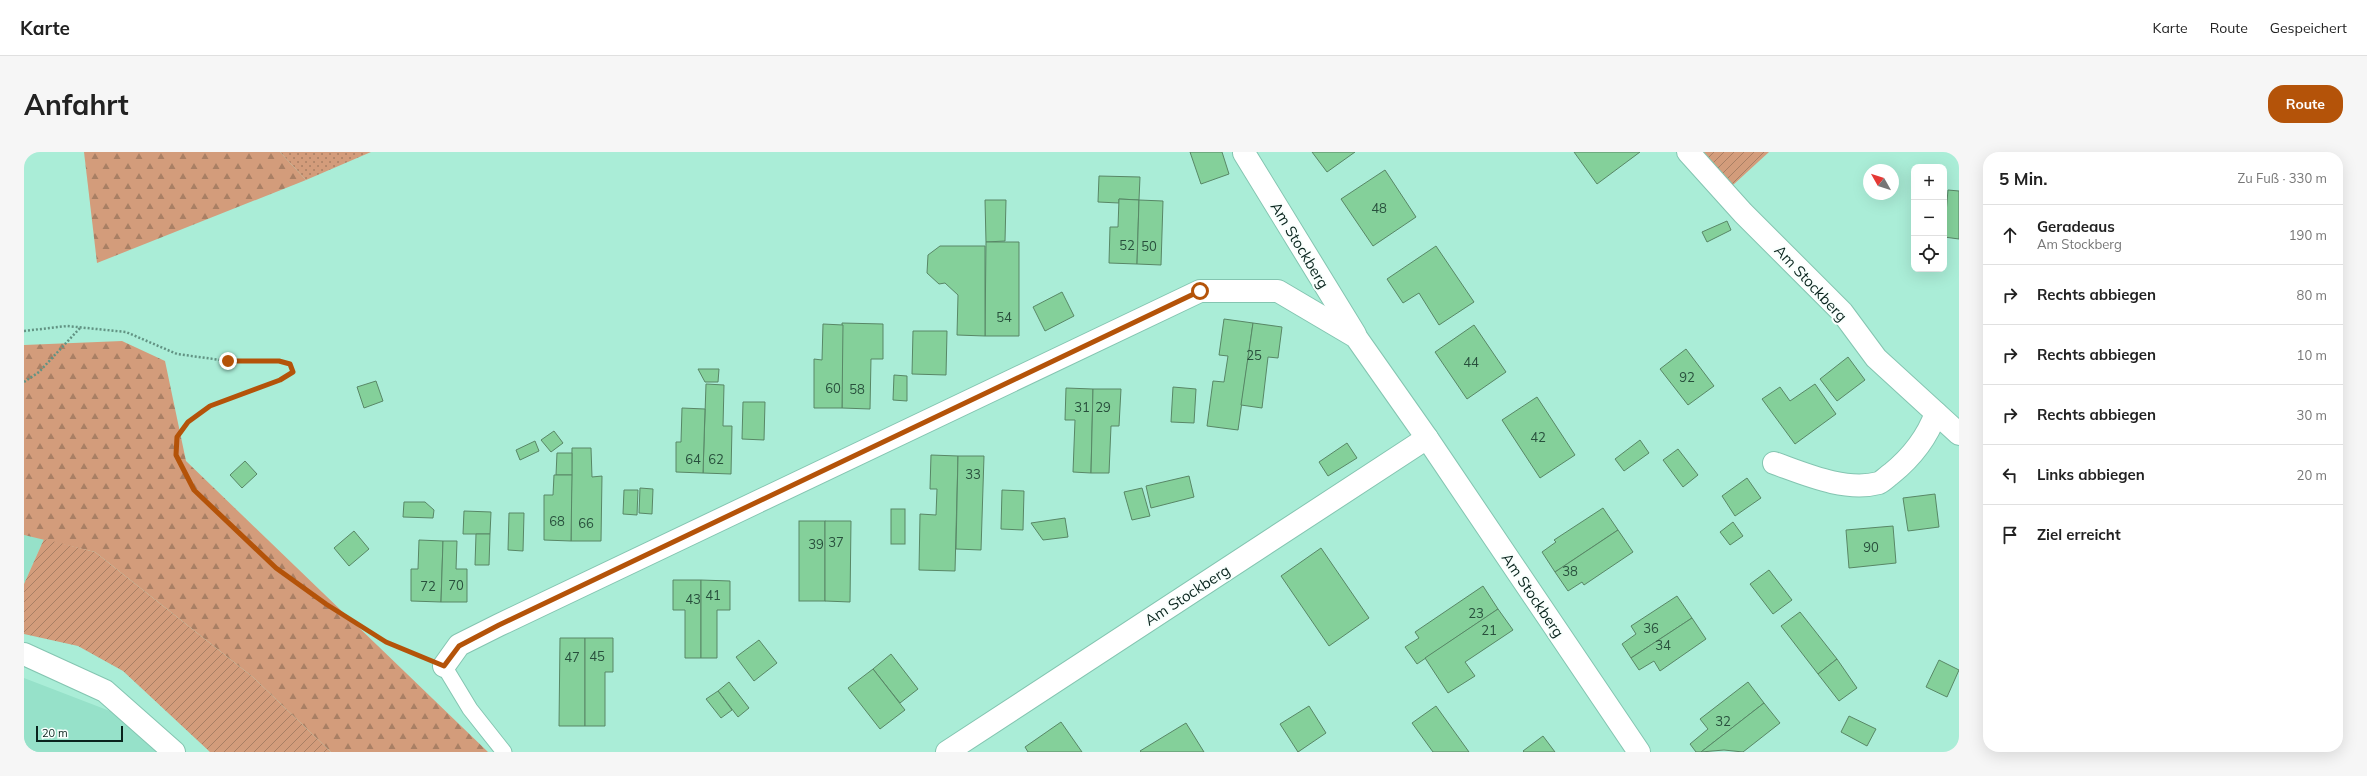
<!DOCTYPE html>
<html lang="de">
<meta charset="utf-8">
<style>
body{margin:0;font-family:Mulish,sans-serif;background:#f6f6f6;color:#222}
.controls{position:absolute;right:12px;top:12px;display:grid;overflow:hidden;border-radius:8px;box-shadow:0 4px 16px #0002}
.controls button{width:36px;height:36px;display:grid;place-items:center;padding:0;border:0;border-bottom:1px solid #e0e0e0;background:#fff;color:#222;font:20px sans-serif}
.compass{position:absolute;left:1839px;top:12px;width:36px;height:36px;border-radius:50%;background:#fff;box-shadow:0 4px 16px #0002;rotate:309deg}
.scale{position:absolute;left:12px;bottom:10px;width:87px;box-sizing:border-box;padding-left:4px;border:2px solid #09241d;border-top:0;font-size:11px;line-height:14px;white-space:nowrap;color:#09241d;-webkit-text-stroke:3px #f9fffd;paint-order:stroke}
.stop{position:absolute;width:12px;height:12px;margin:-9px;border:3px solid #b45309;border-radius:50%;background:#fff}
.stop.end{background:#b45309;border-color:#fff;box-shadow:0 1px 4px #0008}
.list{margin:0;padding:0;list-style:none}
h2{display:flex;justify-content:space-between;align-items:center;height:52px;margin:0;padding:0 16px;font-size:17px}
h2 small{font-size:13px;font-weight:400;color:#767676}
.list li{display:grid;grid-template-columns:26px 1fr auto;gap:12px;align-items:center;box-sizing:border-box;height:60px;padding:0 16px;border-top:1px solid #e0e0e0}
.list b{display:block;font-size:15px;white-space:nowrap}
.list p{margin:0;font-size:13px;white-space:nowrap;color:#767676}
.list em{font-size:13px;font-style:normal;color:#767676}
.icon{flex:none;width:22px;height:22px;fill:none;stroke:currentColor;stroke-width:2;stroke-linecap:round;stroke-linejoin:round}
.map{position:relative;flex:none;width:1935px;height:600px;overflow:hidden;border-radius:16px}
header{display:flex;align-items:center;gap:24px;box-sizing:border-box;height:56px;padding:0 20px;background:#fff;border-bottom:1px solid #e0e0e0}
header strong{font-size:19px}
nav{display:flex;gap:22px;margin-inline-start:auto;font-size:14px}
.intro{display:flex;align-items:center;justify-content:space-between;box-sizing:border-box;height:96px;padding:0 24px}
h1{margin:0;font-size:28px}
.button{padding:10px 18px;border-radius:16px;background:#b45309;color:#fff;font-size:14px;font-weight:700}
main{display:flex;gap:24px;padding:0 24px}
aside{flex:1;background:#fff;border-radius:16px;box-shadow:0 4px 16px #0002}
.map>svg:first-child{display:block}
</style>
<header>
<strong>Karte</strong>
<nav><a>Karte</a><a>Route</a><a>Gespeichert</a></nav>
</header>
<div class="intro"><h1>Anfahrt</h1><a class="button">Route</a></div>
<main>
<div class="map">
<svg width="1935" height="600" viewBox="0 0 1935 600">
<defs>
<pattern id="grass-dots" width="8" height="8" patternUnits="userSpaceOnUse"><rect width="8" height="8" fill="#d39c7b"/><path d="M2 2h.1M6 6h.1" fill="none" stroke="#a97f64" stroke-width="1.8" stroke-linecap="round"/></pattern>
<pattern id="forest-firs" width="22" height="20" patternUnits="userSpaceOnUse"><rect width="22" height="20" fill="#d39c7b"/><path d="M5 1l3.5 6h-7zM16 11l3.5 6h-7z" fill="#a97f64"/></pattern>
<pattern id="garden-furrows" width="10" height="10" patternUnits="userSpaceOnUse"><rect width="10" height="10" fill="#d39c7b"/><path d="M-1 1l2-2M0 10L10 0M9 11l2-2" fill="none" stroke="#a97f64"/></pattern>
</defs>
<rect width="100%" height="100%" fill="#aaedd7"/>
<g fill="#96e1c9">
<path d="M0,383l20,4 -20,45z"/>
<path d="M0,526l91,35 42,39h-133z"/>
</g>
<path fill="url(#grass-dots)" d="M256,0h91l-65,28z"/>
<g fill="url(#forest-firs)">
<path d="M60,0h196l26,28 -209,83z"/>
<path d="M98,189l43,20 21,100 302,291h-157l-77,-74 -159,-126 -71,-17v-190z"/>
</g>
<g fill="url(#garden-furrows)">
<path d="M1679,0h66l-36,33z"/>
<path d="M20,387l51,13 159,126 77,74h-121l-87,-81 -45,-25 -54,-12v-50z"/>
</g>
<g fill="#84d09a" stroke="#588766">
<path d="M1166,0h32l7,22 -28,10z"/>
<path d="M1288,0h43l-28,20z"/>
<path d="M1550,0h66l-43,32z"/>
<path d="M1361,18l31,47 -43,29 -32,-47z"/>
<path d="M1075,24l41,1 -1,23 -20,-1v4l-21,-1z"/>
<path d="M1924,38l11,1v48l-15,-2z"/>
<path d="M1095,47l20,1 -2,64 -28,-1 1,-36h8z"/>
<path d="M961,48h21l-1,41 -19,1z"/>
<path d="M1115,48l24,1 -2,64 -24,-1z"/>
<path d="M1703,69l4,9 -24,12 -5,-10z"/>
<path d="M962,90h33v94h-34z"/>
<path d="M916,94h45v90l-28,-1 1,-40 -13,-12 -6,1 -12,-11 1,-18z"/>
<path d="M1412,94l38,56 -35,23 -20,-32 -16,10 -16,-24z"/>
<path d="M1038,140l12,24 -29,15 -12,-24z"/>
<path d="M1200,167l29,4 -15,107 -31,-4 6,-45 11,1 4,-26 -9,-1z"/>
<path d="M818,171l41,1v35h-12l-1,50 -28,-1z"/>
<path d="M1229,171l29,4 -4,31 -10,-1 -6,51 -21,-3z"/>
<path d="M799,172l20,1 -1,83h-28v-49l8,1z"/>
<path d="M1450,173l32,47 -39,27 -32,-47z"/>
<path d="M889,179h34l-1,44 -34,-1z"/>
<path d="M1662,197l28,37 -26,19 -28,-36z"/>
<path d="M1824,205l17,23 -28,21 -17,-22z"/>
<path d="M674,217h21l-1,13h-13z"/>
<path d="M870,223l13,1v25l-14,-1z"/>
<path d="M352,229l7,20 -19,7 -7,-21z"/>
<path d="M682,232l18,1 -1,41h9l-1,48 -28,-1z"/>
<path d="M1791,232l21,30 -41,30 -33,-45 18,-12 10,14z"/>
<path d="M1149,235l23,2 -2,34 -23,-1z"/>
<path d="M1042,236l27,1 -2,84 -18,-1 2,-52h-10z"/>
<path d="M1069,237h28l-2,37h-8l-2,47h-18z"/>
<path d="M1513,245l38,58 -35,23 -38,-58z"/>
<path d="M719,250h22l-1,38 -22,-1z"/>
<path d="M658,256l23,1 -2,64 -27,-1v-30h5z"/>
<path d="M530,279l9,12 -12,9 -10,-12z"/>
<path d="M1616,288l9,13 -25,18 -9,-12z"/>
<path d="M511,289l4,10 -19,9 -4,-10z"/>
<path d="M1323,291l10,15 -29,18 -9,-14z"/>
<path d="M548,296h19l1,29 10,-1 -1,65h-30z"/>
<path d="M1654,297l20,26 -15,12 -20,-27z"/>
<path d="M533,301h15v22h-16z"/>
<path d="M907,303l27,1 -3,115 -36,-1 1,-56 16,1 1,-26h-7z"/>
<path d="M934,304h26l-3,94 -25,-1z"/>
<path d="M221,309l12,13 -15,14 -12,-13z"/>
<path d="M530,323h18l-1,66 -27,-1v-45h9z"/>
<path d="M1165,324l5,21 -43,11 -5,-22z"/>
<path d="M1723,326l14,20 -26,18 -13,-20z"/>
<path d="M616,336l13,1 -1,25 -13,-1z"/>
<path d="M1118,336l8,28 -18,4 -8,-28z"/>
<path d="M600,338h14l-1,25 -14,-1z"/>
<path d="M978,338l22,1 -1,39 -22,-1z"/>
<path d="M1911,342l4,33 -31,4 -5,-33z"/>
<path d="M380,350h21l9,8 -1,8 -30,-1z"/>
<path d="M1579,356l15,22 -63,42 -13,-20 14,-10 -2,-2z"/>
<rect x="867" y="357" width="14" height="35"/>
<path d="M440,359l27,1 -1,22h-27z"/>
<path d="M485,361h15l-1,38 -15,-1z"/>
<path d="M1041,366l3,19 -25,3 -12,-17z"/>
<rect x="775" y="369" width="26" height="80"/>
<path d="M801,369h26l-1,81 -25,-1z"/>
<path d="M1709,370l10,14 -13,9 -10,-13z"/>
<path d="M1869,374l3,37 -47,5 -3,-38z"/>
<path d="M1594,378l15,22 -49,33 -2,-3 -14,9 -13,-19z"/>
<path d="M330,379l15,18 -20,17 -15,-18z"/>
<path d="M452,382h14l-1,31h-14z"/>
<path d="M395,388l24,1 -2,61 -30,-1v-32h7z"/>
<path d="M419,389h14l-1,28h11v33h-26z"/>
<path d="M1297,396l48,70 -40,28 -48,-70z"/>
<path d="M1745,418l23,30 -19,14 -23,-30z"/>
<path d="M649,428h28v78h-16v-48h-12z"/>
<path d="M677,428l29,1v29h-13v48h-16z"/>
<path d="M1459,434l15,23 -81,55 -12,-17 14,-9 -4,-6z"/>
<path d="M1653,444l15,22 -61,40 -9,-14 14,-10 -5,-8z"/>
<path d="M1474,457l15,21 -48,32 10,14 -27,17 -23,-35z"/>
<path d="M1776,460l37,47 -19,15 -37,-48z"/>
<path d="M1668,466l14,21 -46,32 -6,-10 -15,9 -8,-12z"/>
<path d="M536,486h25v88h-26z"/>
<path d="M561,486h28v34h-8v54h-20z"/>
<path d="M735,488l18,23 -23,18 -18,-24z"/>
<path d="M867,502l27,35 -18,14 -27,-34z"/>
<path d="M1813,507l20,29 -18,13 -21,-27z"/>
<path d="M1915,508l20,10 -12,27 -21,-10z"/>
<path d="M849,517l32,41 -25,19 -32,-41z"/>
<path d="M705,530l20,26 -11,9 -20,-26z"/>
<path d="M1724,530l16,21 -63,49h-5l-6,-8 18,-15 -8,-10z"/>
<path d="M694,539l14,19 -11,8 -15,-19z"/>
<path d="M1740,551l16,20 -37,29 -19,-2 -23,2z"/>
<path d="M1285,554l17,27 -28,19 -18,-28z"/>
<path d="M1412,554l33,46h-36l-21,-29z"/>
<path d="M1825,564l27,13 -9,17 -26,-14z"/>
<path d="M1037,570l21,30h-54l-3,-5z"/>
<path d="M1162,571l18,29h-63l-1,-1z"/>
<path d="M1519,584l12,16h-31l-1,-1z"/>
</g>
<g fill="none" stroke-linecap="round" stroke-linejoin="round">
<g stroke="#84c5b1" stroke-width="17">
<path id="lane" d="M420,514l26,43 34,43"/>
</g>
<g stroke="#84c5b1" stroke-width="24">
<g id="street">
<path d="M1664,0l55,61 99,99 34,46 83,76"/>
<path d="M1220,1l111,181"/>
<path d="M1750,311c31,11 71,29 105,20 4,-2 9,-7 12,-9 21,-17 36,-36 45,-61"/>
<path d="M0,502l81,37 69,61"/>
<path d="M420,514l15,-21 40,-20 701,-334h78l78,46 71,101 212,314"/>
<path d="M923,600l480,-314"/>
</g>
</g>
<g stroke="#629383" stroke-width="2.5" stroke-dasharray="2 2" stroke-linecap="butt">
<path d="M0,179l43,-5 59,6 51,22 51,7h51l11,3 3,8 -13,8 -70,26 -22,16 -11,15 -1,18 18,35 82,78 50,36 60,38 35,14"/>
<path d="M0,230l15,-10 41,-44"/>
</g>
<use href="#lane" stroke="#fff" stroke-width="15"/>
<use href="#street" stroke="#fff" stroke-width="22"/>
</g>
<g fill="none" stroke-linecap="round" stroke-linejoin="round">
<path stroke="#b45309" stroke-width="5" d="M204,209h51l11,3 3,8 -13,8 -70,26 -22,16 -11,15 -1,18 18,35 82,78 50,36 60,38 58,24 15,-20 40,-21 701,-334"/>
</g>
<g text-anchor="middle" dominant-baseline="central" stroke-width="4" stroke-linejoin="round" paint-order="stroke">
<g font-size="13" fill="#284f3c">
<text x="1355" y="56">48</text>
<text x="1103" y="93">52</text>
<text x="1125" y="94">50</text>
<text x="980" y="165">54</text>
<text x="1230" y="203">25</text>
<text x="1447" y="210">44</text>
<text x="1663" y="225">92</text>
<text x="809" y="236">60</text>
<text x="833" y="237">58</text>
<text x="1058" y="255">31</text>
<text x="1079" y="255">29</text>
<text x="1514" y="285">42</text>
<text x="669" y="307">64</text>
<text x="692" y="307">62</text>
<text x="949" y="322">33</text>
<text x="533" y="369">68</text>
<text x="562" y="371">66</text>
<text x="812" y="390">37</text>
<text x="792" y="392">39</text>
<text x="1847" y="395">90</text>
<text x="1546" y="419">38</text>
<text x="432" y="433">70</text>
<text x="404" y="434">72</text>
<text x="689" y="443">41</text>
<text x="669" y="447">43</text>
<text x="1452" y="461">23</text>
<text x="1627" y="476">36</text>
<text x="1465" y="478">21</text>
<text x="1639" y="493">34</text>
<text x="573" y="504">45</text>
<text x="548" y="505">47</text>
<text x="1699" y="569">32</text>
</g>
<g font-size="15" fill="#09241d" stroke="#f9fffd">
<text transform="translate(1276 93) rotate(59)">Am Stockberg</text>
<text transform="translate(1787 131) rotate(47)">Am Stockberg</text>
<text transform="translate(1163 443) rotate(-33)">Am Stockberg</text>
<text transform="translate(1509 443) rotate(56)">Am Stockberg</text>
</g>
</g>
</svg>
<div class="controls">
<button>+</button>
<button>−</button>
<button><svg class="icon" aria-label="locate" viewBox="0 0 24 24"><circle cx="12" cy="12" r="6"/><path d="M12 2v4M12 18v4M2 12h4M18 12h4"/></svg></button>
</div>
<svg class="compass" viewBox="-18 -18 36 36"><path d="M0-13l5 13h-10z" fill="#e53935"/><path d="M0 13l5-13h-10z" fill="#767676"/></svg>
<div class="scale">20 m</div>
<div class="stop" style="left:1176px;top:139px"></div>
<div class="stop end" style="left:204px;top:209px"></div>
</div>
<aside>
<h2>5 Min.<small>Zu Fuß · 330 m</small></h2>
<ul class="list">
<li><svg class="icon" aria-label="ahead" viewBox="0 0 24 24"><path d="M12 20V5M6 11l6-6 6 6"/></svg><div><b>Geradeaus</b><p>Am Stockberg</p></div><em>190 m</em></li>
<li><svg class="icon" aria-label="right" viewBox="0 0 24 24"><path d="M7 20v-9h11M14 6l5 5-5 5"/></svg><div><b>Rechts abbiegen</b></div><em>80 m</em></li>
<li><svg class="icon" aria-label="right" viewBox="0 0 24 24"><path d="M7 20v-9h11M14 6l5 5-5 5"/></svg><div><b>Rechts abbiegen</b></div><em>10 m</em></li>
<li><svg class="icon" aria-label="right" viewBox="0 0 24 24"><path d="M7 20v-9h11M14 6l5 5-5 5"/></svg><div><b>Rechts abbiegen</b></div><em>30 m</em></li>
<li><svg class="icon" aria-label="left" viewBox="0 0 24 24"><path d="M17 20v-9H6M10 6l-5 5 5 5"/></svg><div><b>Links abbiegen</b></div><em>20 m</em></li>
<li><svg class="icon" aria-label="arrive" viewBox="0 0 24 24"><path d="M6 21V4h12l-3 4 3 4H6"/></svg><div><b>Ziel erreicht</b></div></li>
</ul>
</aside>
</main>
